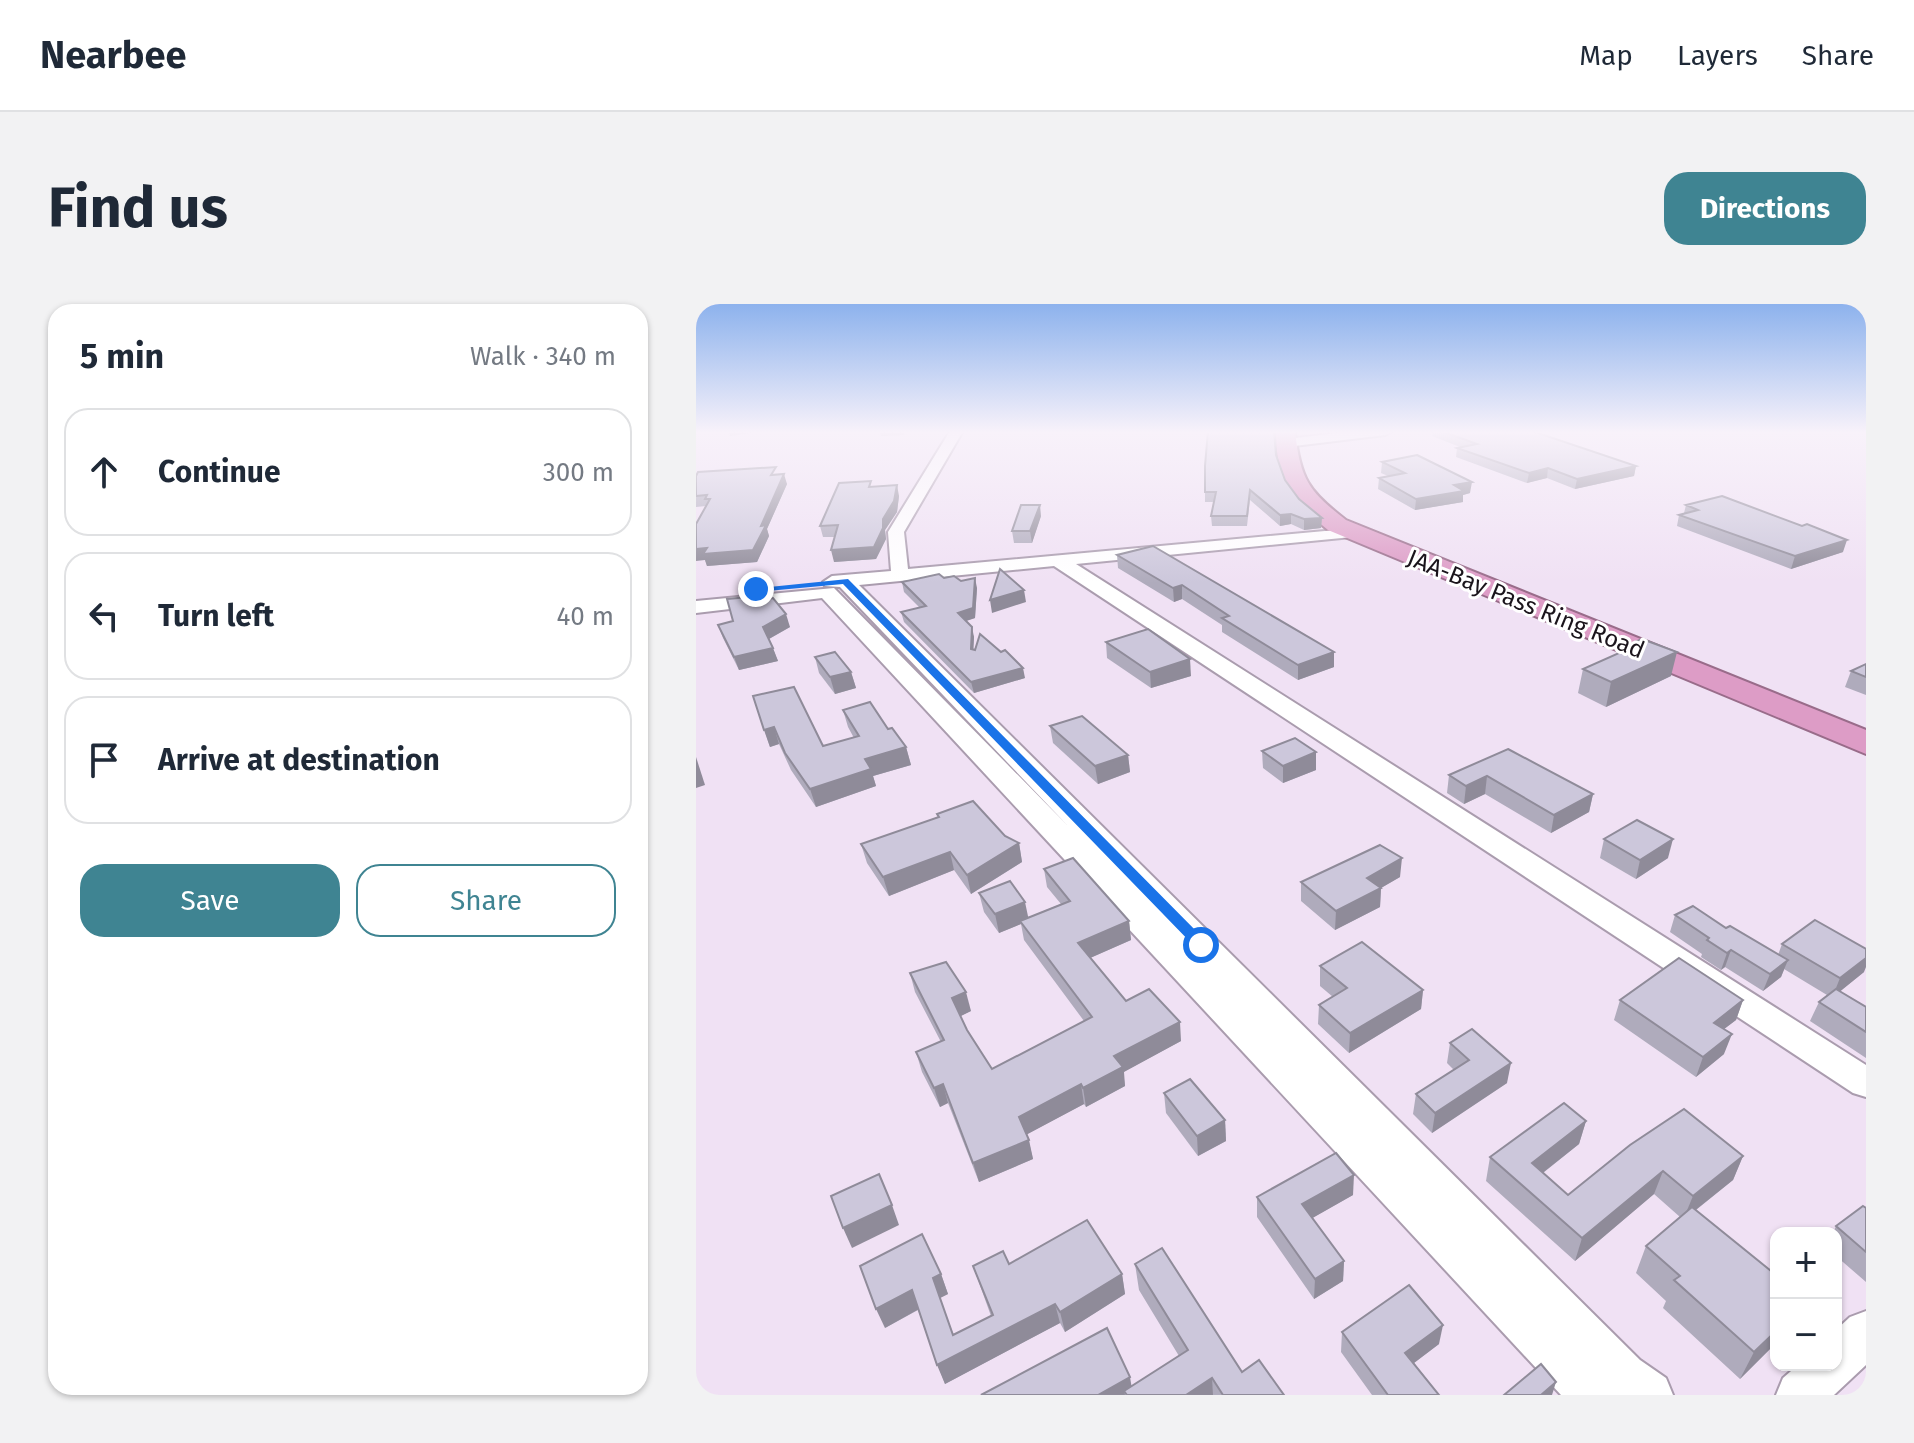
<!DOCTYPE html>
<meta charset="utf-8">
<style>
body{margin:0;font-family:"Fira Sans",sans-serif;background:#f2f2f3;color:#1f2937}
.controls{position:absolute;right:24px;bottom:24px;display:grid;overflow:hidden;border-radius:16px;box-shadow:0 2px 6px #0004}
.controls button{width:72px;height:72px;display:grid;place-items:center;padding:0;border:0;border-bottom:2px solid #e0e1e3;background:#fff;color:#1f2937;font:40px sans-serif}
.stop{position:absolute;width:24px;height:24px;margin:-18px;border:6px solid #1a73e8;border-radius:50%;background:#fff}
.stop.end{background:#1a73e8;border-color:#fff;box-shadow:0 2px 8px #0008}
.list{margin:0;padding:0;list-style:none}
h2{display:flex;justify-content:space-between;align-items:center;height:104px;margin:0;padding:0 32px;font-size:34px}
h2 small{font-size:26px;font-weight:400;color:#747a83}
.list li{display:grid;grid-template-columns:52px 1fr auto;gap:24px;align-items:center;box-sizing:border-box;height:128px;margin:0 16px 16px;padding:0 16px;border:2px solid #e0e1e3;border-radius:24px}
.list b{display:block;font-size:30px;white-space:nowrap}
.list em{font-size:26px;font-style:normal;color:#747a83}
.actions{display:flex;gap:16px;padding:24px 32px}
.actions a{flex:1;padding:18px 0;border:2px solid #3f8492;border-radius:24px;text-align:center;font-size:28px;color:#3f8492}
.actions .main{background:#3f8492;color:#fff}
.icon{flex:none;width:44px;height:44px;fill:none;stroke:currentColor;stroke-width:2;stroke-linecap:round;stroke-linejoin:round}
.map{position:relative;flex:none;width:1170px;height:1091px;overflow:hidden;border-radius:24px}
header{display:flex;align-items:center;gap:48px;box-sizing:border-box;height:112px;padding:0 40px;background:#fff;border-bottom:2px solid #e0e1e3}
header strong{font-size:38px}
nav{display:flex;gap:44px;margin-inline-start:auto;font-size:28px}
.intro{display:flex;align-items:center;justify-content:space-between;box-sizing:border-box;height:192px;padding:0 48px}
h1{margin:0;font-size:56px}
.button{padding:20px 36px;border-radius:24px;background:#3f8492;color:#fff;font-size:28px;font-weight:700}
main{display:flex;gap:48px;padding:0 48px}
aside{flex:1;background:#fff;border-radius:24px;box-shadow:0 2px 6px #0004}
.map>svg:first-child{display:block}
</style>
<header>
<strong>Nearbee</strong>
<nav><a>Map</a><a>Layers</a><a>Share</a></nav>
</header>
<div class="intro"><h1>Find us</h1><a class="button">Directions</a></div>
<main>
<aside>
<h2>5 min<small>Walk · 340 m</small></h2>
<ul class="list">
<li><svg class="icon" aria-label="ahead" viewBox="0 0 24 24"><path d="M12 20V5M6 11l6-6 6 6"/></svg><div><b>Continue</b></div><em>300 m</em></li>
<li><svg class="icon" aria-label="left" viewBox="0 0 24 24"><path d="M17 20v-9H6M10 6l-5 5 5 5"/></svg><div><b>Turn left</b></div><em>40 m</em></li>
<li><svg class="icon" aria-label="arrive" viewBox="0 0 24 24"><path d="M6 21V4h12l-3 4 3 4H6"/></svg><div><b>Arrive at destination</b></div></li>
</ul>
<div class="actions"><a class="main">Save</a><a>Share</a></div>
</aside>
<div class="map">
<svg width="1170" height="1091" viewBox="0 0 1170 1091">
<rect width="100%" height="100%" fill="#f0e1f4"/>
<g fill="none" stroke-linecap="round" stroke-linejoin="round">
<g stroke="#aa9cae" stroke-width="4">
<g id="minor">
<path d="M254,127h13l-59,101 4,37 450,-41 2,4 -2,4 -6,1 -276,27 790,501v32l-13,-4 -799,-527 -195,19 781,775 26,18 7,17h-112l-739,-797 -126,15v-12l138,-13 235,239 -229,-240 -15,-1 -2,-4 9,-6 59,-5 -3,-39z"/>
<path d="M660,127h36l-7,4 -99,12 -7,-4 7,-4z"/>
<path d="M1170,1007v54l-32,30h-58l7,-17 15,-13h38v-35l14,-13z"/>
</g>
</g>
<g stroke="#996c8a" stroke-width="4">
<path id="highway" d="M580,127h19c5,47 13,60 51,89l520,210v24l-538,-224c-37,-30 -52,-49 -52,-99z"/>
</g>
<use href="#minor" fill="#fff" fill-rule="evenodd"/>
<use href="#highway" fill="#dd9cc6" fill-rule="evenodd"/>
</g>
<g fill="#afabbc">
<path d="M736,127h100l104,35 -2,10 -59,13 -28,-11 -20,5 -71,-26 1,-9 3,-1 -28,-11z"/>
<path d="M580,151l9,25 14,19 23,19 -1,10 -17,2 -13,-6 -11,2 -30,-26 -3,26h-35l-1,-10 3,-14h-9v-36z"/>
<path d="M686,158l88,31 -7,2v7l-48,8 -37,-21 1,-11 9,-2 -7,-3z"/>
<path d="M82,171l9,9 -20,45 2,7 -12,26 -50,4 -2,-6 1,-54 -10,1v-31z"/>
<path d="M176,183l27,9 -2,16 -12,18 1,9 -10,20 -42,3v-25h-11l-3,-11z"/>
<path d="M990,201l157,47 -52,17 -114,-43 2,-11 5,-2z"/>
<path d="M345,212l-9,27h-18l-2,-12z"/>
<path d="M457,242l181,121 -36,13 -76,-48v-7l-40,-26 -8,3 -56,-34 -1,-13z"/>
<path d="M248,274l17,3 16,7 -2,30 -9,3 8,16 -1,12 52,29 -51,15 -70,-71 -3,-10 19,-4 -16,-16 -2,-10z"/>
<path d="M55,299l39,24 -21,12 9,22 -39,9 -16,-32 -5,-13 15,-4z"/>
<path d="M410,338l85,34 -40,12 -44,-30z"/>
<path d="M924,344l51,28 -65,31 -28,-14 5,-24 36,-16z"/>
<path d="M119,353l36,15 5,16 -21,6 -16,-21z"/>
<path d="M1170,360v31l-21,-8 6,-16z"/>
<path d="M57,392l70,50 31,-8 -6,-11 -5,-17 45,19 18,18 5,18 -38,11 3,10 -60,21 -25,-37 -12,-26 -9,3z"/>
<path d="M354,422l78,29 2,17 -32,12 -45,-41z"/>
<path d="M812,445l85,45 -4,18 -38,21 -66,-39 -21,10 -17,-11 2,-18z"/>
<path d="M566,447l54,19 -33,13 -20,-15z"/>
<path d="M241,510l68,22 14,7 3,19 -51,32 -17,-24 -65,26 -22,-33 -6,-19 77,-27z"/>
<path d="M908,535l64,19 -32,21 -36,-21z"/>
<path d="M348,565l85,52 2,19 -41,18 36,43 55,40 -58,31 2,14 -39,21 -2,-3 -57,30 6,25 -54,23 -31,-79 -8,4 -18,-35 -6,-20 25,-10 -26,-50 -5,-19 61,38 -11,5 7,14 25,39 92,-48 -60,-81 -3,-16 -22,9 -15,-21 -5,-19 50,24 32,-13 -14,-17z"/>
<path d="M704,573l-19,11 -1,19 -45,23 -34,-29v-19z"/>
<path d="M979,611l51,13 52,27 4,-11 82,28 -24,19 26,16v51l-56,-37 9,-19 8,-7 -43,-26 -3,8 -18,14 -38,-24 -4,3 -20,-13 1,-3 -32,-22z"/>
<path d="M624,662l103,24 -2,19 -72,44 -31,-29 1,-19 14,-8 -13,-11z"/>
<path d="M924,696h123l-7,20 -12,9v25l-28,23 -82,-57z"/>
<path d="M754,739l57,40 -75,50 -19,-19 3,-20 38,-24 -7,-7z"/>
<path d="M468,789l61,27 1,21 -28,15 -32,-43z"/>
<path d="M890,817l-7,23 -36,29 25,22 62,-50 113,11 -10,24 -37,30 80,133 -36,36 -77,-71 3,-7 -30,-28 10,-27 34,-29 -26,-23 -79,67 -89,-80 4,-24z"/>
<path d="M657,891l-41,23 32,43 -1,20 -29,18 -57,-82v-20z"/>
<path d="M1170,904v74l-30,-26v-23h-3l3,-7z"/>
<path d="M313,960l113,10 3,20 -60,38 -5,-9 -115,61 -27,-74 -33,18 56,-54 7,20 -8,4 13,37 38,-19 -18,-50z"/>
<path d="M439,960l107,108 42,23h-303l151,-9 47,-30 -40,-66z"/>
<path d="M646,1028l97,12 -25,19 25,32h-67l-31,-43z"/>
</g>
<g fill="#8f8b99">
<path d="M29,127h40l-35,5 -1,-4h-4z"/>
<path d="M183,127h26l-1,4 -23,1z"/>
<path d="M940,162l-2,10 -59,13 2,-10z"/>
<path d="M852,164l-1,10 -20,5 2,-10z"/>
<path d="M88,170l3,10 -20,45 2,7 -12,26 -50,4 -2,-6 -9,1v-12l65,-23z"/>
<path d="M776,178l-2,11 -7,2v7l-48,8 1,-11 38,-14z"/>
<path d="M201,181l2,11 -2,16 -12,18 1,9 -10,20 -42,3 -3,-12 52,-31z"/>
<path d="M344,201l1,11 -9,27 -2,-12z"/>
<path d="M595,210v10l-11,2v-11z"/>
<path d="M626,214l-1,10 -17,2v-11z"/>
<path d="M1151,236l-4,12 -52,17 4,-13z"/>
<path d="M279,274l2,10 -2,30 -15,5 -2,-10z"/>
<path d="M486,281v14l-8,3 -1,-14z"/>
<path d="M328,286l2,12 -34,11 -2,-13z"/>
<path d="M90,310l4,13 -23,13 -4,-13z"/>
<path d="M276,323l2,10 -1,22 -2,-10z"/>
<path d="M77,344l5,13 -39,9 -5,-13z"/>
<path d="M638,348v15l-36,13v-15z"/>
<path d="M981,348l-6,24 -65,31 5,-25z"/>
<path d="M494,355l1,17 -40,12 -1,-16z"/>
<path d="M327,364l2,10 -51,15 -3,-11z"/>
<path d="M155,368l5,16 -21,6 -5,-17z"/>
<path d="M78,423l5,17 -9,3 -6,-17z"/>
<path d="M210,443l5,18 -38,11 3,10 -60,21 -6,-18 55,-30z"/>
<path d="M620,448v18l-33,13v-17z"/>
<path d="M432,451l2,17 -32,12 -3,-18z"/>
<path d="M0,453l9,28 -9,3z"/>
<path d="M791,472l-2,18 -21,10 2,-18z"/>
<path d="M897,490l-4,18 -38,21 3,-18z"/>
<path d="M977,535l-5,19 -32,21 4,-19z"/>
<path d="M323,539l3,19 -51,32 -4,-19z"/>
<path d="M254,548l4,18 -65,26 -6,-19z"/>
<path d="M706,554l-2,19 -26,15 7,-4 -1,19 -45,23 1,-19 31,-33z"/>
<path d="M329,598l4,19h-9l1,3 -22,9 -4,-19z"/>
<path d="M433,617l2,19 -50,22 -3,-19z"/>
<path d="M1035,646l-6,17 -4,3 6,-17z"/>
<path d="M1170,654v9l-2,5 -32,26 8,-20z"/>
<path d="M1092,656l-7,17 -18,14 7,-17z"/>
<path d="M727,686l-2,19 -72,44 1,-20z"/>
<path d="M270,688l5,19 -14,7 -5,-20z"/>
<path d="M1047,696l-7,20 -29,22 7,-19z"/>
<path d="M484,718l1,19 -57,31 1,14 -39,21 -3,-19 31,-32z"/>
<path d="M1036,730l-8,20 -28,23 7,-20z"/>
<path d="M815,759l-4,20 -75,50 3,-20z"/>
<path d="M247,780l5,19 -8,4 -6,-19z"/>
<path d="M385,780l3,20 -60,32 -5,-19z"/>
<path d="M529,816l1,21 -28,15 -1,-20z"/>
<path d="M890,817l-7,23 -53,42 6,-23z"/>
<path d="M333,836l4,19 -54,23 -6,-19z"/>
<path d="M1047,852l-10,24 -50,40 10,-24z"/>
<path d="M967,867l-9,23 -79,67 7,-23z"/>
<path d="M658,871l-1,20 -51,29v-20z"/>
<path d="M196,901l7,20 -47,23 -9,-20z"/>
<path d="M648,957l-1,20 -29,18 1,-20z"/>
<path d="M245,970l7,20 -8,4 20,55 95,-49 5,19 -115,61 -8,-19 -4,-87z"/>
<path d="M426,970l3,20 -60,38 -5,-20z"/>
<path d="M216,986l7,19 -34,19 -9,-19z"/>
<path d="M747,1021l-4,19 -37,28 3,-19z"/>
<path d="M1080,1027v12l-36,36 14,-27z"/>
<path d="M434,1073l3,18 -9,-4 1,4h-27z"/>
<path d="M516,1074l1,17h-27z"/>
<path d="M860,1078l-4,13h-11z"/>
</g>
<g fill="#ccc7db" stroke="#8f8b99" stroke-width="2">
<path d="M512,127h66l2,24 9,25 14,19 23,19 -18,1 -13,-5 -11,1 -30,-25 -3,26h-36l5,-24h-11v-26z"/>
<path d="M745,127h91l104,35 -59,13 -29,-11 -19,5 -72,-25 20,-4z"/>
<path d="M721,151l55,27 -18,3 10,6 -48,8 -37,-21 26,-5 -23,-11z"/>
<path d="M80,163l-5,8 13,-1 -23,52 5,-1 -13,25 -50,4 4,-6 -11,1v-25l14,-25h-5l2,-4 -11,1v-20l2,-4z"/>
<path d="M175,177l-2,6 28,-2 -3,16 -11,18v9l-9,19 -43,3 7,-25 -18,1 19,-43z"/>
<path d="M1026,192l80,30 5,-2 40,16 -52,16 -116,-41 19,-5 -12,-5z"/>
<path d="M325,201h19l-10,26h-18z"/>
<path d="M457,242l181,106 -36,13 -76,-47 7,-2 -47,-31 -9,3 -56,-33z"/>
<path d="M304,265l24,21 -34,10z"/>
<path d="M243,270l5,4 10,-2 7,5 14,-3 -2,30 -15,5 14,14 -1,22 4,1 5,-16 21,18 4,-2 18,18 -52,14 -70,-70 25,-6 -24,-24z"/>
<path d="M53,293l2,6 22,-5 13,16 -23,13 10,21 -39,9 -16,-32 15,-4 -6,-22z"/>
<path d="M452,325l42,30 -40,13 -44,-30z"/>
<path d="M946,335l35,13 -66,30 -28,-13 43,-19 -6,-2z"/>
<path d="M139,348l16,20 -21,5 -15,-20z"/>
<path d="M1170,360v13l-15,-6z"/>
<path d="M98,383l29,59 36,-10 -16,-26 27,-8 18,27 4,-1 14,19 -41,12 6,10 -61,20 -25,-36 -11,-26 -10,3 -11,-34z"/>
<path d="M386,412l46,39 -33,11 -45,-40z"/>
<path d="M599,434l21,14 -33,14 -21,-15z"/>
<path d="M812,445l85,45 -39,21 -67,-39 -21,10 -17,-11z"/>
<path d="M277,497l32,35 14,7 -52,32 -17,-23 -67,25 -22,-33 78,-27 -2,-3z"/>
<path d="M941,516l36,19 -33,21 -36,-21z"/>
<path d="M684,541l22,13 -35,20 14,10 -45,23 -35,-29z"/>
<path d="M377,554l56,63 -51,22 48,58 23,-12 31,33 -66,34 9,11 -40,21 -2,-4 -62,33 10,23 -56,23 -30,-79 -9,4 -18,-36 28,-12 -34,-67 36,-11 20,30 -14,6 15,32 25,39 100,-52 -72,-96 50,-20 -26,-32z"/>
<path d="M314,577l15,21 -30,12 -16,-21z"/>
<path d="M997,602l33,22 4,-2 58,34 -18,14 -39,-24 -4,3 -20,-13 2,-2 -34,-23z"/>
<path d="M1119,616l51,29v9l-26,20 -58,-34z"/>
<path d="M666,638l61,48 -73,43 -31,-28 28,-17 -27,-22z"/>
<path d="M983,654l64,42 -29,23 18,11 -29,23 -83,-57z"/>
<path d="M1140,685l30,18v25l-47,-30z"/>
<path d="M776,725l39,34 -76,50 -19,-19 53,-34 -19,-17z"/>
<path d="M494,775l35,41 -28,16 -33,-43z"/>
<path d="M868,799l22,18 -54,42 36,32 62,-50 54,-36 59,47 -50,40 -30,-25 -81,67 -92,-81z"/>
<path d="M640,849l18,22 -52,29 42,57 -29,18 -58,-82z"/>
<path d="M183,870l13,31 -49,23 -12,-32z"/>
<path d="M1167,902l3,2v44l-30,-26z"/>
<path d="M996,903l84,68v56l-22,21 -80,-72 6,-4 -34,-30z"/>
<path d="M391,916l35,54 -62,38 -5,-8 -118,61 -25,-75 -36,19 -16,-43 62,-32 19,40 -8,4 20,57 40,-20 -20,-49 30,-15 6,13z"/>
<path d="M466,944l80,124 17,-12 25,35h-61l-11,-17 -26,17h-59l-3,-4 64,-41 -53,-86z"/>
<path d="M713,981l34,40 -38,28 34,42h-51l-46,-63z"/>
<path d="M411,1024l23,49 -32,18h-117z"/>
<path d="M845,1060l15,18 -15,13h-37z"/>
</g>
<linearGradient id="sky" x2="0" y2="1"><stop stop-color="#8db2ed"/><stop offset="0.46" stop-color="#f8f2fa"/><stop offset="1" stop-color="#f8f2fa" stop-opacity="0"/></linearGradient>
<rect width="1170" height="279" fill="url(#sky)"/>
<path fill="#1a73e8" d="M152,275l358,362v7h-10l-353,-364 -87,8 -5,-3z"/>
<g text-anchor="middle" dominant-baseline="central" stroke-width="6" stroke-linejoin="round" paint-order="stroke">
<g font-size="24" fill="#1a141b" stroke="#fff">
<text transform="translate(830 300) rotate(22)">JAA-Bay Pass Ring Road</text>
</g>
</g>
</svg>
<div class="controls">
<button>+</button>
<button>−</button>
</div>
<div class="stop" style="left:505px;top:641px"></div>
<div class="stop end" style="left:60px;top:285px"></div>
</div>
</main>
